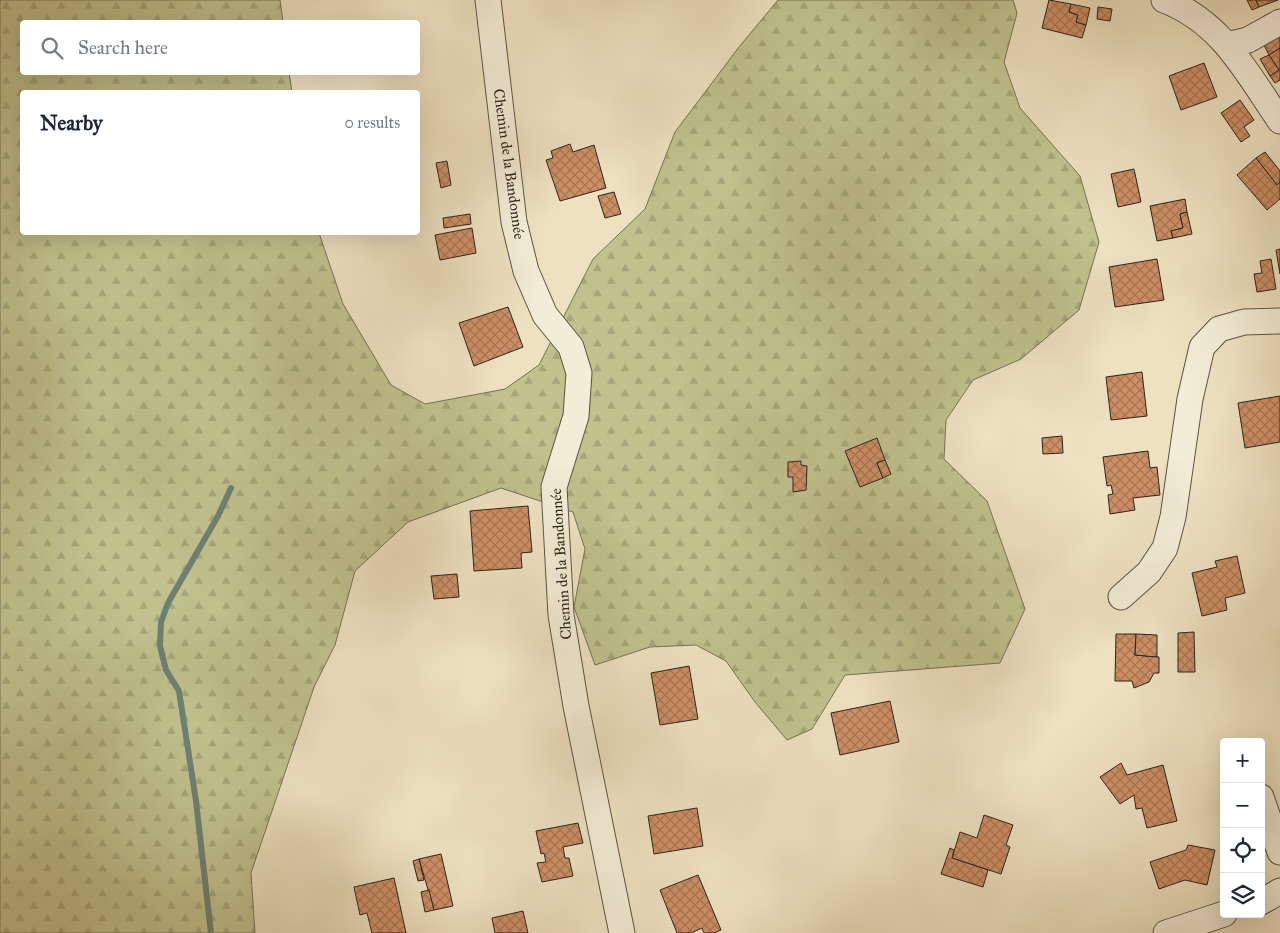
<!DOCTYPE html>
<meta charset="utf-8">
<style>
body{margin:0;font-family:"IM FELL Great Primer",serif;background:#f6f6f7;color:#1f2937}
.controls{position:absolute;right:15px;bottom:15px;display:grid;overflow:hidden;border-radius:5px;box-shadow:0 5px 20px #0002}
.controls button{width:45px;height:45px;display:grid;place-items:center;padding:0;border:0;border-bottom:1px solid #e0e1e3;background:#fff;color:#1f2937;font:25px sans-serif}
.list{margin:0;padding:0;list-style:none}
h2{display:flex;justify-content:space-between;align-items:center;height:65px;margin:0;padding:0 20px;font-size:21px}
h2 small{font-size:16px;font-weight:400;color:#747a83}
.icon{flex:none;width:28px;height:28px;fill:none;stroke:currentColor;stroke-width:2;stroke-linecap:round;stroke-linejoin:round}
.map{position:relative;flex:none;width:1280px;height:933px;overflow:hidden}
.search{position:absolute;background:#fff;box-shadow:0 5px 20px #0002;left:20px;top:20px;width:400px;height:55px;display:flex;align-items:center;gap:12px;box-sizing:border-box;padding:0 18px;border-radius:5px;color:#747a83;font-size:19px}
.panel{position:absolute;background:#fff;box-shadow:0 5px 20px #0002;left:20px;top:90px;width:400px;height:145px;border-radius:5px}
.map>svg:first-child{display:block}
</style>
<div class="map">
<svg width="1280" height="933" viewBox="0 0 1280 933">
<defs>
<pattern id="forest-firs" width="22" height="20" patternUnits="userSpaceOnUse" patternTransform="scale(1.25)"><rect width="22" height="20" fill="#c0c18d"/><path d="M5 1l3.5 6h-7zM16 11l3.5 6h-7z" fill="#a5a679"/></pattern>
<pattern id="building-cross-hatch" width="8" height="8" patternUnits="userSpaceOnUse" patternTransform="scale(1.25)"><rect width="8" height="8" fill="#cd8f66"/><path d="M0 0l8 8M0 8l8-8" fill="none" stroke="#a77553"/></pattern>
</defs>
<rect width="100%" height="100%" fill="#ede1c0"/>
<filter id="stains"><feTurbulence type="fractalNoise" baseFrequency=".004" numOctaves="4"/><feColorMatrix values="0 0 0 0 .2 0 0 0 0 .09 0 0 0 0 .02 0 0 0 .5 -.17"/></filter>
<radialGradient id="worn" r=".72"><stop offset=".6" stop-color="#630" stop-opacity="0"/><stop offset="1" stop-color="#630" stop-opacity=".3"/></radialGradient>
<path fill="url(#forest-firs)" stroke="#767254" d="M0,0h280l3,22h-261v50l267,1 3,19h-270v140l297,1 24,71 48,81 34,19 80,-15 34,-24 54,-106 52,-50 30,-77 64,-85 39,-47h235l4,13 -13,49 16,46 60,68 19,66 -20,68 -58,49 -48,21 -27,40 -2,39 43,42 38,108 -25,54 -155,12 -33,54 -25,11 -32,-38 -29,-41 -30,-16 -46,2 -55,18 -21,-58 11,-58 -12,-37 -72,-24 -93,34 -53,49 -20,74 -21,42 -63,186 4,60h-255z"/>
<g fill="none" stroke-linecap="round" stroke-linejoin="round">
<path stroke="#6e8072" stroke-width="6" d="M211,933l-15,-132 -17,-110 -13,-21 -6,-24 1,-24 7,-19 50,-87 13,-28"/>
</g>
<g fill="url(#building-cross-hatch)" stroke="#2c241b">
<path d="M1049,0l22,4 -2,8 9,3 -2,7 10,3 -4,13 -40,-10z"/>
<path d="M1247,0h9l3,7 -7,3z"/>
<path d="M1256,0h22l-19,7z"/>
<path d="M1071,4l19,4 -4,17 -10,-3 2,-7 -9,-3z"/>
<path d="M1098,7l14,2 -2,12 -13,-2z"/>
<path d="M1280,35v13l-11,7 -5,-10z"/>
<path d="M1280,48v32l-5,3 -5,-7 9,-6 -10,-15z"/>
<path d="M1269,55l10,15 -9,6 -10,-17z"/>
<path d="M1204,63l13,34 -36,13 -12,-34z"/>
<path d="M1240,100l14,20 -10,7 6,9 -9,6 -20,-29z"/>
<path d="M570,144l3,8 21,-7 12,43 -46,13 -14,-41 7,-2 -2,-7z"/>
<path d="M1265,152l15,19v11l-3,3 -21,-27z"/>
<path d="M1256,158l21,27 3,-3v17l-13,11 -30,-35z"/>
<path d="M447,161l4,24 -10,3 -5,-25z"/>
<path d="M1134,169l7,33 -23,5 -7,-33z"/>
<path d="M614,192l7,22 -16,4 -7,-22z"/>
<path d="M1185,199l2,13 -7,2 3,14 -12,3 2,7 -16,3 -7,-35z"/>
<path d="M1187,212l5,22 -19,4 -2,-7 12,-3 -3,-14z"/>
<path d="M470,214l1,10 -27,4 -1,-10z"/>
<path d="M472,228l4,25 -36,7 -5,-25z"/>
<path d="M1280,249v25l-4,-24z"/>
<path d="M1157,259l7,41 -49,7 -6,-40z"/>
<path d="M1271,259l5,30 -19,3 -3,-18 8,-1 -2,-12z"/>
<path d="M508,307l15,40 -49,19 -15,-43z"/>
<path d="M1142,372l5,44 -36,4 -5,-43z"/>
<path d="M1280,396v46l-35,6 -7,-45z"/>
<path d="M1062,436l1,17 -20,1 -1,-16z"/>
<path d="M877,438l8,22 -8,3 6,15 -23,9 -15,-36z"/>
<path d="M1148,451l2,17 7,-1 3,28 -27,3 2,12 -25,4 -2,-19 5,-1 -2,-9 -4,1 -4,-29z"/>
<path d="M885,460l6,14 -8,4 -6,-15z"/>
<path d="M801,461v4l6,1 -1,24 -13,2v-15h-5v-15z"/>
<path d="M528,506l4,46 -11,1 1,15 -48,3 -4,-60z"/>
<path d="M1237,556l8,37 -20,5 2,12 -25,6 -10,-43 25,-6 -2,-6z"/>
<path d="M457,574l2,23 -25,2 -3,-23z"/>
<path d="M1194,632l1,40h-17v-39z"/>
<path d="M1116,634h20l-1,21 24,2v16h-5l-5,9 -15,6 -2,-7h-17z"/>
<path d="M1136,634l21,1v22l-22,-2z"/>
<path d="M689,666l9,53 -38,6 -9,-52z"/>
<path d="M890,701l9,41 -59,13 -9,-42z"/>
<path d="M1121,763l6,12 36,-10 14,56 -30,7 -5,-20 -6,1 -2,-14 -14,9 -20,-27z"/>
<path d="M697,808l6,38 -49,8 -6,-38z"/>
<path d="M984,815l29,10 -7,20 4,2 -9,27 -49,-16 8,-26 17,6z"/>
<path d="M578,823l5,20 -20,4 2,11h4l4,18 -31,6 -5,-19 9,-1 -2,-9 -3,1 -5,-23z"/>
<path d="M1188,845l27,5 -8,35 -22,-5 -26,9 -9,-27 36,-12z"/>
<path d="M950,848l4,2 -2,8 36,12 -5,17 -42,-13z"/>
<path d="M441,854l12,52 -19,4 -15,-51z"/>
<path d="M419,859l5,21 -6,1 -5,-20z"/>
<path d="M698,875l23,55 -7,3h-10l-2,-5 -11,5h-14l-17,-43z"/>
<path d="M394,878l12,55h-34l-5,-20 -7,2 -6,-28z"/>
<path d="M429,890l5,20 -9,2 -4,-20z"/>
<path d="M523,911l5,22h-33l-3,-15z"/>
</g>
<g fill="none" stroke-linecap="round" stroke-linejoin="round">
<g stroke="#5c5344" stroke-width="27">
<g id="street">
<path d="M488,0l26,222 12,49 19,44 26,32 8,26 -3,43 -22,71 7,128 15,91 46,227"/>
<path d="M1164,0c58,22 82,72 116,121"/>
<path d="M1227,45l21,-5 32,-18"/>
<path d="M1121,597l28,-25 16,-24 8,-31 17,-118 12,-52 17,-18 25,-7 36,-1"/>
<path d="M1261,797l19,55"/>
<path d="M1261,902l19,-11"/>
<path d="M1166,933l58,-19"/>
</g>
</g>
<use href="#street" stroke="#f3ecd6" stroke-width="25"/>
</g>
<g text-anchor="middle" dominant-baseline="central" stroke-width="4.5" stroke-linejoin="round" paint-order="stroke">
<g font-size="15" fill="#2c241b" stroke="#f3ecd6">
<text transform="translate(509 164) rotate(82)">Chemin de la Bandonnée</text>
<text transform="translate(561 564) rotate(-94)">Chemin de la Bandonnée</text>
</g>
</g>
<rect width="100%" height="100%" filter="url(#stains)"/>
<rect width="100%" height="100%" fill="url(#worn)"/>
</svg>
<div class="controls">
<button>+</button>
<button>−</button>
<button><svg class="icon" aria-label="locate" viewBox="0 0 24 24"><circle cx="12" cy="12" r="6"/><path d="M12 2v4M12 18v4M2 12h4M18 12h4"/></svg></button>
<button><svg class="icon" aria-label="layers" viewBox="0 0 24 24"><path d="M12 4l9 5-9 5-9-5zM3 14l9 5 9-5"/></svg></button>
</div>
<div class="search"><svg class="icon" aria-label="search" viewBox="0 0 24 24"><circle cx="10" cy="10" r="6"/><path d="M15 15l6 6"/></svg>Search here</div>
<section class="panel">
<h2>Nearby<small>0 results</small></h2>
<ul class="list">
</ul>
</section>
</div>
